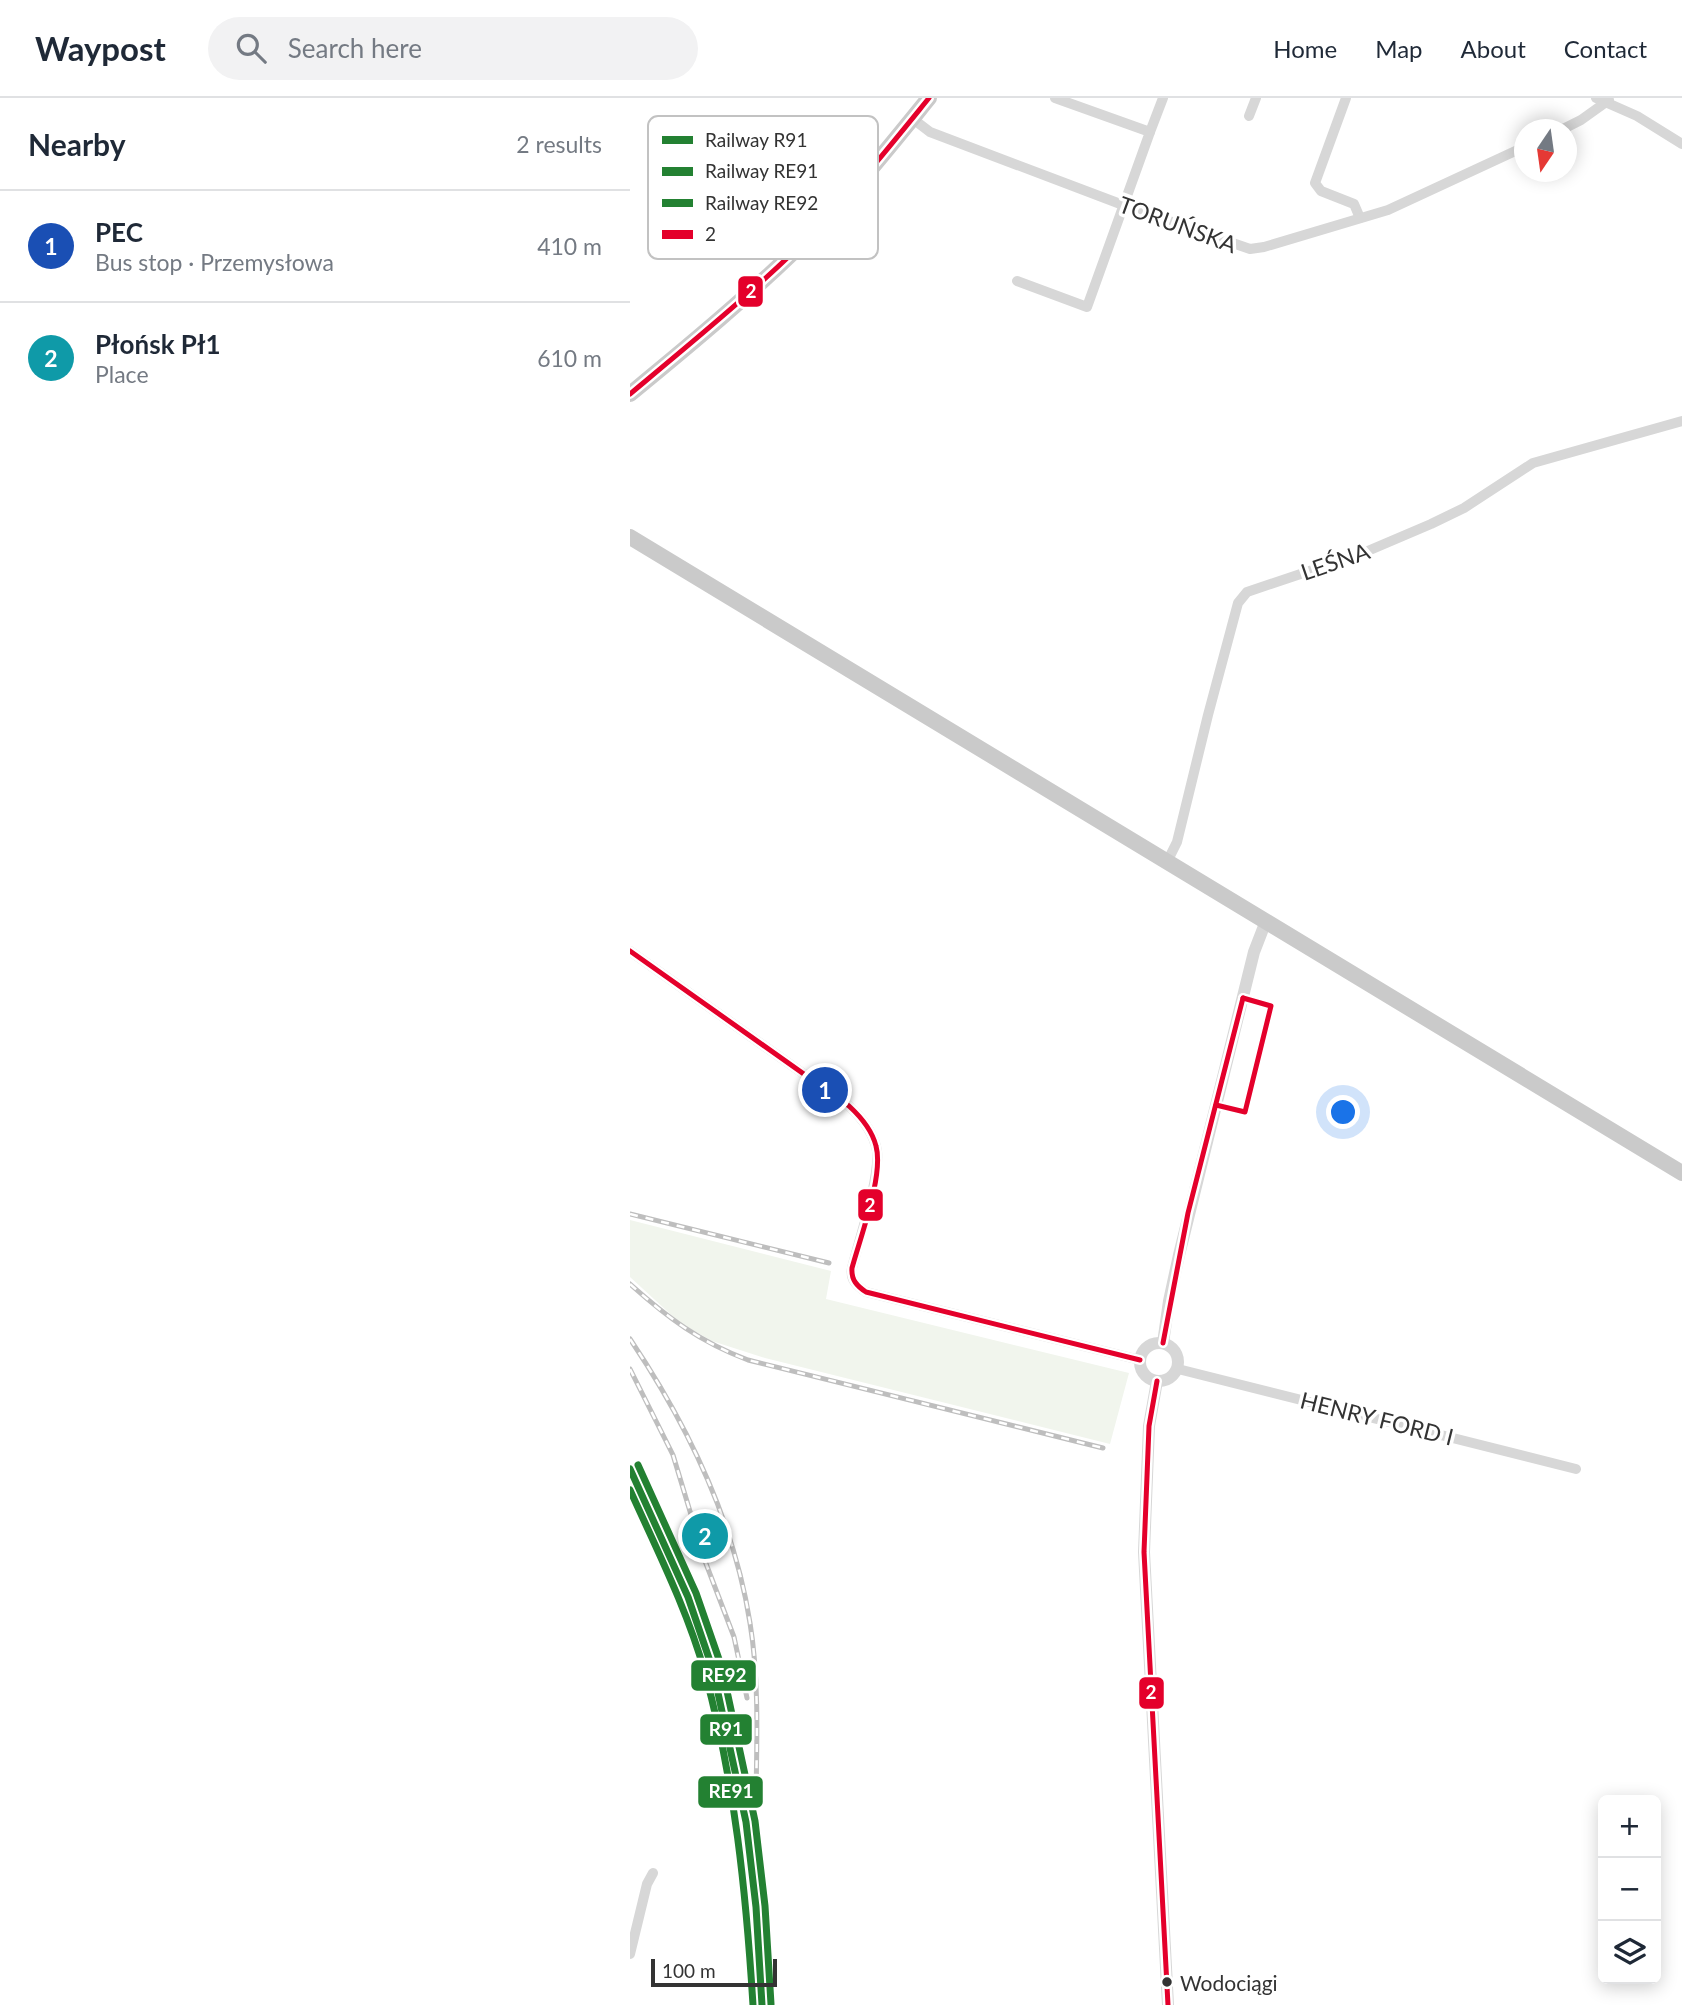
<!DOCTYPE html>
<meta charset="utf-8">
<style>
body{margin:0;font-family:Lato,sans-serif;background:#f2f2f3;color:#1f2937}
.controls{position:absolute;right:21px;bottom:21px;display:grid;overflow:hidden;border-radius:10px;box-shadow:0 4px 18px #0003}
.controls button{width:63px;height:63px;display:grid;place-items:center;padding:0;border:0;border-bottom:2px solid #e0e1e3;background:#fff;color:#1f2937;font:35px sans-serif}
.compass{position:absolute;left:884px;top:21px;width:63px;height:63px;border-radius:50%;background:#fff;box-shadow:0 4px 18px #0003;rotate:193deg}
.scale{position:absolute;left:21px;bottom:18px;width:126px;box-sizing:border-box;padding-left:7px;border:4px solid #333;border-top:0;font-size:19px;line-height:24px;white-space:nowrap;color:#333;-webkit-text-stroke:5px #fff;paint-order:stroke}
.you{position:absolute;left:714px;top:1015px;width:24px;height:24px;margin:-18px;border:5px solid #fff;border-radius:50%;background:#1a73e8;box-shadow:0 0 0 10px #1a73e833}
.badge{display:grid;place-items:center;width:46px;height:46px;border-radius:50%;background:#7a7a7a;color:#fff;font-size:23px;font-weight:700}
.pin{position:absolute;translate:-50% -50%;border:4px solid #fff;box-shadow:0 2px 7px #0006}
.list{margin:0;padding:0;list-style:none}
h2{display:flex;justify-content:space-between;align-items:center;height:91px;margin:0;padding:0 28px;font-size:30px}
h2 small{font-size:23px;font-weight:400;color:#747a83}
.list li{display:grid;grid-template-columns:46px 1fr auto;gap:21px;align-items:center;box-sizing:border-box;height:112px;padding:0 28px;border-top:2px solid #e0e1e3}
.list b{display:block;font-size:26px;white-space:nowrap}
.list p{margin:0;font-size:23px;white-space:nowrap;color:#747a83}
.list em{font-size:23px;font-style:normal;color:#747a83}
.icon{flex:none;width:38px;height:38px;fill:none;stroke:currentColor;stroke-width:2;stroke-linecap:round;stroke-linejoin:round}
.map{position:relative;flex:none;width:1052px;height:1907px;overflow:hidden}
header{display:flex;align-items:center;gap:42px;box-sizing:border-box;height:98px;padding:0 35px;background:#fff;border-bottom:2px solid #e0e1e3}
header strong{font-size:33px}
nav{display:flex;gap:38px;margin-inline-start:auto;font-size:24px}
.search{width:490px;height:63px;background:#f2f2f3;display:flex;align-items:center;gap:18px;box-sizing:border-box;padding:0 24px;border-radius:38px;color:#747a83;font-size:26px}
main{display:flex}
aside{flex:1;background:#fff}
.map>svg:first-child{display:block}
</style>
<header>
<strong>Waypost</strong>
<div class="search"><svg class="icon" aria-label="search" viewBox="0 0 24 24"><circle cx="10" cy="10" r="6"/><path d="M15 15l6 6"/></svg>Search here</div>
<nav><a>Home</a><a>Map</a><a>About</a><a>Contact</a></nav>
</header>
<main>
<aside>
<h2>Nearby<small>2 results</small></h2>
<ul class="list">
<li><span class="badge" style="background:#1a4fb4">1</span><div><b>PEC</b><p>Bus stop · Przemysłowa</p></div><em>410 m</em></li>
<li><span class="badge" style="background:#0f9aa8">2</span><div><b>Płońsk Pł1</b><p>Place</p></div><em>610 m</em></li>
</ul>
</aside>
<div class="map">
<svg width="1052" height="1907" viewBox="0 0 1052 1907">
<rect width="100%" height="100%" fill="#fff"/>
<path fill="#f1f5ed" d="M0,1122l201,51 -5,28 303,74 -19,71 -345,-86 -53,-17 -33,-19 -49,-45z"/>
<g fill="none" stroke-linecap="round" stroke-linejoin="round">
<g stroke="#d7d7d7" stroke-width="10">
<path d="M716,0l-31,85 6,8 33,13 6,14"/>
<path d="M966,0l41,18 45,28"/>
<path d="M619,18l7,-18"/>
<path d="M283,21l17,13 193,73 127,44 14,-2 124,-37 136,-63"/>
<path d="M931,32l20,-10 28,-20"/>
<path d="M520,34l13,-34"/>
<path d="M387,183l70,26 63,-175 -95,-34"/>
<path d="M537,764l10,-20 31,-127 30,-112 9,-11 116,-39 68,-29 33,-16 69,-45 149,-42"/>
<path d="M0,853l219,155c13,12 25,27 28,45 3,27 -18,89 -25,117 -2,12 5,18 14,24l274,68"/>
<path d="M548,1271l398,100"/>
<path d="M0,1856l17,-70 6,-11"/>
</g>
<g stroke="#d7d7d7" stroke-width="12">
<circle cx="529" cy="1264" r="19"/>
<path d="M533,1245l6,-42 10,-46 75,-303 12,-31"/>
<path d="M527,1283l-8,45 -5,126 24,453"/>
</g>
<g stroke="#cacaca" stroke-width="16">
<path d="M0,296c61,-50 121,-100 177,-155 44,-44 83,-93 122,-141"/>
<path d="M0,439l1052,636"/>
</g>
<g stroke="#bebebe" stroke-width="5">
<g id="rail">
<path d="M0,1116l199,49"/>
<path d="M0,1186c38,34 70,58 118,76l355,88"/>
<path d="M0,1241c57,85 104,182 120,284 9,54 7,117 6,171"/>
<path d="M0,1271l43,86 32,106 29,76 13,61"/>
</g>
</g>
<use href="#rail" stroke="#fff" stroke-width="2.5" stroke-dasharray="8" stroke-linecap="butt"/>
<g stroke="#fff" stroke-width="10">
<g id="bus-1">
<path d="M0,296c60,-50 121,-100 177,-155 44,-44 83,-93 122,-141"/>
<path d="M0,853l219,155c12,11 23,24 27,40 8,29 -16,92 -24,122 -1,12 5,18 14,24l274,68"/>
<path d="M586,1007l29,7 26,-106 -28,-8"/>
<path d="M533,1245l25,-130 55,-215"/>
<path d="M527,1283l-8,45 -5,126 24,453"/>
</g>
</g>
<use href="#bus-1" stroke="#e4002b" stroke-width="5"/>
<g stroke="#fff" stroke-width="12">
<path id="rail-1" d="M0,1371l58,128 25,73 33,152 10,85 6,98"/>
</g>
<g stroke="#fff" stroke-width="12">
<path id="rail-2" d="M0,1392c27,60 57,119 75,183 30,110 41,219 48,332"/>
</g>
<g stroke="#fff" stroke-width="12">
<path id="rail-3" d="M8,1367l58,128 26,75 33,153 10,85 6,98"/>
</g>
<use href="#rail-1" stroke="#238132" stroke-width="7"/>
<use href="#rail-2" stroke="#238132" stroke-width="7"/>
<use href="#rail-3" stroke="#238132" stroke-width="7"/>
</g>
<circle fill="#333" stroke="#fff" stroke-width="2.5" cx="537" cy="1884" r="6"/>
<g text-anchor="middle" dominant-baseline="central" stroke-width="7" stroke-linejoin="round" paint-order="stroke">
<g font-size="21" fill="#333" stroke="#fff" text-anchor="start">
<text x="550" y="1884">Wodociągi</text>
</g>
<g font-size="23" fill="#333" stroke="#fff">
<text transform="translate(548 126) rotate(20)">TORUŃSKA</text>
<text transform="translate(705 463) rotate(-19)">LEŚNA</text>
<text transform="translate(747 1320) rotate(14)">HENRY FORD I</text>
</g>
</g>
<rect x="18" y="18" width="230" height="143" rx="10" fill="#fff" stroke="#c2c2c2" stroke-width="2"/>
<rect x="32" y="38" width="31" height="8" fill="#238132"/>
<rect x="32" y="69" width="31" height="9" fill="#238132"/>
<rect x="32" y="101" width="31" height="8" fill="#238132"/>
<rect x="32" y="132" width="31" height="9" fill="#e4002b"/>
<g font-size="19" fill="#333">
<text x="75" y="49">Railway R91</text>
<text x="75" y="80">Railway RE91</text>
<text x="75" y="112">Railway RE92</text>
<text x="75" y="143">2</text>
</g>
<g stroke="#fff" stroke-width="2.5">
<rect x="107" y="177" width="27" height="33" rx="7" fill="#e4002b"/>
<rect x="227" y="1090" width="27" height="34" rx="7" fill="#e4002b"/>
<rect x="60" y="1561" width="67" height="33" rx="7" fill="#238132"/>
<rect x="508" y="1578" width="27" height="34" rx="7" fill="#e4002b"/>
<rect x="69" y="1615" width="54" height="33" rx="7" fill="#238132"/>
<rect x="67" y="1677" width="67" height="34" rx="7" fill="#238132"/>
</g>
<g font-size="19" text-anchor="middle" font-weight="bold" fill="#fff">
<text x="121" y="200">2</text>
<text x="240" y="1114">2</text>
<text x="94" y="1584">RE92</text>
<text x="521" y="1601">2</text>
<text x="96" y="1638">R91</text>
<text x="101" y="1700">RE91</text>
</g>
</svg>
<div class="controls">
<button>+</button>
<button>−</button>
<button><svg class="icon" aria-label="layers" viewBox="0 0 24 24"><path d="M12 4l9 5-9 5-9-5zM3 14l9 5 9-5"/></svg></button>
</div>
<svg class="compass" viewBox="-18 -18 36 36"><path d="M0-13l5 13h-10z" fill="#e53935"/><path d="M0 13l5-13h-10z" fill="#747a83"/></svg>
<div class="scale">100 m</div>
<div class="you"></div>
<div class="pin badge" style="left:195px;top:992px;background:#1a4fb4">1</div>
<div class="pin badge" style="left:75px;top:1438px;background:#0f9aa8">2</div>
</div>
</main>
